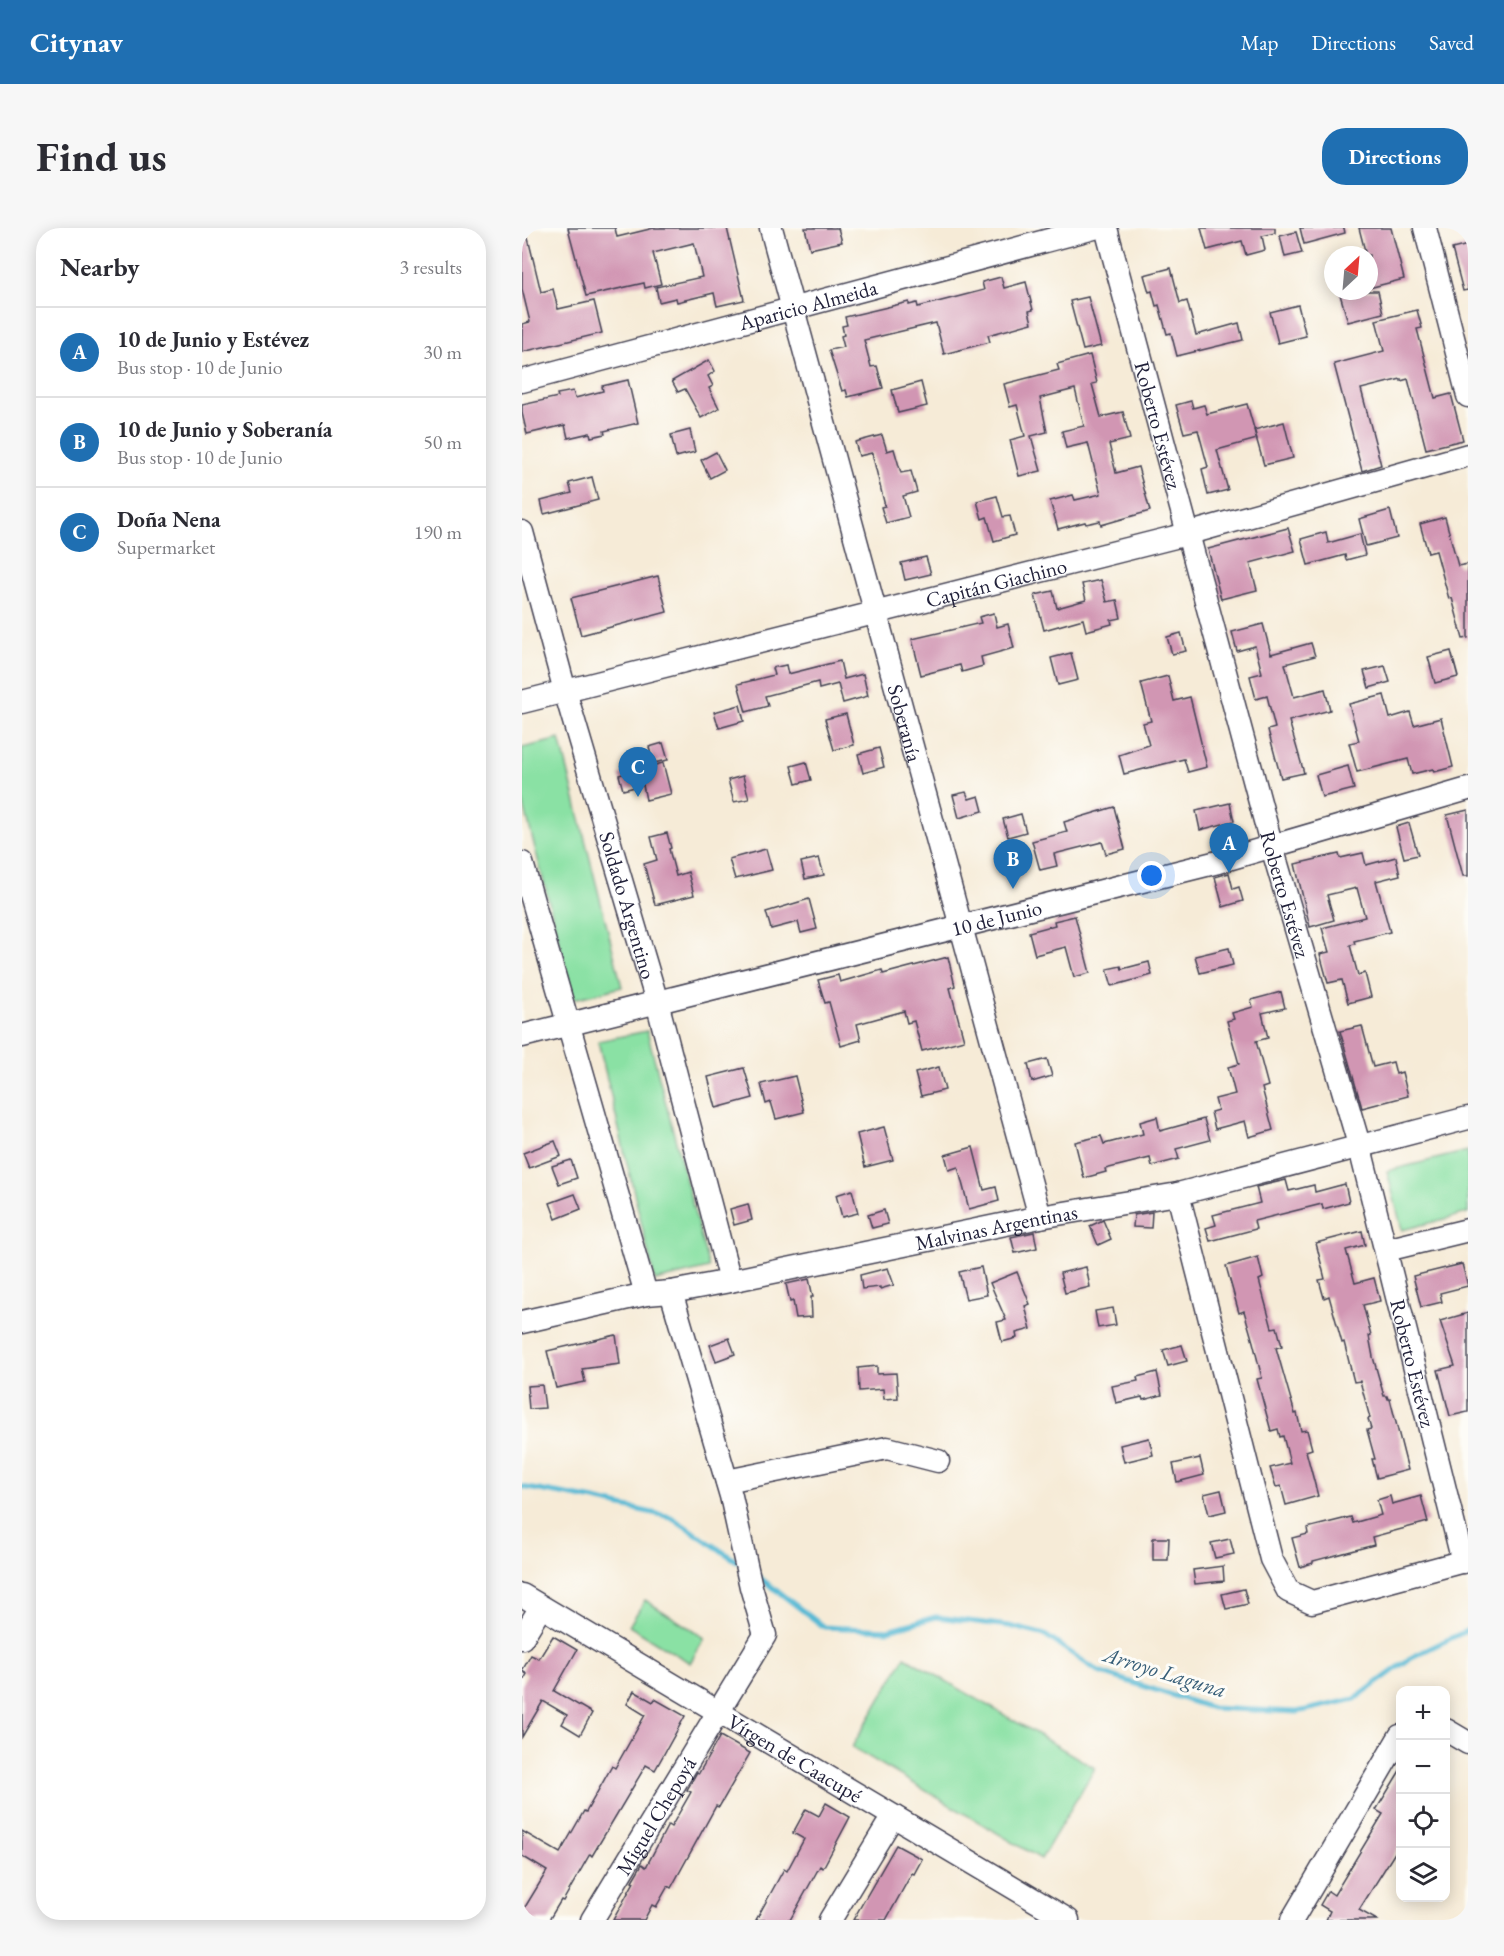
<!DOCTYPE html>
<meta charset="utf-8">
<style>
body{margin:0;font-family:"EB Garamond",serif;background:#f7f7f7;color:#2b2b33}
.controls{position:absolute;right:18px;bottom:18px;display:grid;overflow:hidden;border-radius:12px;box-shadow:0 3px 15px #0003}
.controls button{width:54px;height:54px;display:grid;place-items:center;padding:0;border:0;border-bottom:2px solid #e1e1e2;background:#fff;color:#2b2b33;font:30px sans-serif}
.compass{position:absolute;left:802px;top:18px;width:54px;height:54px;border-radius:50%;background:#fff;box-shadow:0 3px 15px #0003;rotate:26deg}
.you{position:absolute;left:630px;top:648px;width:21px;height:21px;margin:-15px;border:4px solid #fff;border-radius:50%;background:#1a73e8;box-shadow:0 0 0 9px #1a73e833}
.badge{display:grid;place-items:center;width:39px;height:39px;border-radius:50%;background:#1f6fb2;color:#fff;font-size:20px;font-weight:700}
.pin{position:absolute;translate:-50% -50px;filter:drop-shadow(0 2px 3px #0008)}
.pin::after{content:'';position:absolute;top:32px;width:21px;height:18px;background:inherit;clip-path:polygon(0 0,100% 0,50% 100%)}
.list{margin:0;padding:0;list-style:none}
h2{display:flex;justify-content:space-between;align-items:center;height:78px;margin:0;padding:0 24px;font-size:26px}
h2 small{font-size:20px;font-weight:400;color:#7c7c81}
.list li{display:grid;grid-template-columns:39px 1fr auto;gap:18px;align-items:center;box-sizing:border-box;height:90px;padding:0 24px;border-top:2px solid #e1e1e2}
.list b{display:block;font-size:22px;white-space:nowrap}
.list p{margin:0;font-size:20px;white-space:nowrap;color:#7c7c81}
.list em{font-size:20px;font-style:normal;color:#7c7c81}
.icon{flex:none;width:33px;height:33px;fill:none;stroke:currentColor;stroke-width:2;stroke-linecap:round;stroke-linejoin:round}
.map{position:relative;flex:none;width:946px;height:1692px;overflow:hidden;border-radius:24px}
header{display:flex;align-items:center;gap:36px;box-sizing:border-box;height:84px;padding:0 30px;background:#1f6fb2;color:#fff}
header strong{font-size:28px}
nav{display:flex;gap:33px;margin-inline-start:auto;font-size:21px}
.intro{display:flex;align-items:center;justify-content:space-between;box-sizing:border-box;height:144px;padding:0 36px}
h1{margin:0;font-size:42px}
.button{padding:15px 27px;border-radius:24px;background:#1f6fb2;color:#fff;font-size:21px;font-weight:700}
main{display:flex;gap:36px;padding:0 36px}
aside{flex:1;background:#fff;border-radius:24px;box-shadow:0 3px 15px #0003}
.map>svg:first-child{display:block}
</style>
<header>
<strong>Citynav</strong>
<nav><a>Map</a><a>Directions</a><a>Saved</a></nav>
</header>
<div class="intro"><h1>Find us</h1><a class="button">Directions</a></div>
<main>
<aside>
<h2>Nearby<small>3 results</small></h2>
<ul class="list">
<li><span class="badge">A</span><div><b>10 de Junio y Estévez</b><p>Bus stop · 10 de Junio</p></div><em>30 m</em></li>
<li><span class="badge">B</span><div><b>10 de Junio y Soberanía</b><p>Bus stop · 10 de Junio</p></div><em>50 m</em></li>
<li><span class="badge">C</span><div><b>Doña Nena</b><p>Supermarket</p></div><em>190 m</em></li>
</ul>
</aside>
<div class="map">
<svg width="946" height="1692" viewBox="0 0 946 1692">
<rect width="100%" height="100%" fill="#fdfcf7"/>
<filter id="ink" filterUnits="userSpaceOnUse"><feTurbulence type="fractalNoise" baseFrequency=".0167" numOctaves="2"/><feDisplacementMap in="SourceGraphic" scale="12" xChannelSelector="R" yChannelSelector="G"/><feConvolveMatrix kernelMatrix="1 2 1 2 8 2 1 2 1" color-interpolation-filters="sRGB"/></filter>
<filter id="wash" filterUnits="userSpaceOnUse"><feTurbulence type="fractalNoise" baseFrequency=".008" numOctaves="4" result="noise"/><feDisplacementMap in="SourceGraphic" scale="24" xChannelSelector="R" yChannelSelector="G"/><feGaussianBlur stdDeviation="1.35" result="paint"/><feColorMatrix in="noise" values="0 0 0 0 0 0 0 0 0 0 0 0 0 0 0 0 0 1.4 0 .05"/><feComposite in="paint" operator="in"/></filter>
<g filter="url(#wash)">
<rect width="100%" height="100%" fill="#f6ebd7"/>
<g fill="#8ae1a4" stroke="#568270" stroke-width="1.5">
<path d="M38,511l62,248 -48,12 -52,-201v-50z"/>
<path d="M125,803l62,237 -54,13 -57,-240z"/>
<path d="M946,923v62l-66,17 -15,-59z"/>
<path d="M123,1372l60,38 -15,25 -61,-37z"/>
<path d="M383,1429l190,111 -54,91 -189,-112z"/>
</g>
<g fill="none" stroke-linecap="round" stroke-linejoin="round">
<g stroke="#56b9d4" stroke-width="5">
<path d="M0,1259l68,12 81,18 67,45"/>
<path d="M233,1346l69,53 64,3 48,-13 73,9 36,9 54,37 113,36 85,4 58,-13 57,-42 56,-27"/>
</g>
</g>
<g id="blocks">
<g fill="#d196b3">
<path d="M46,0h47l2,9 37,-9h73l17,72 -27,6 -3,-13 -37,9 -1,-4 -17,4 -3,-15 46,-10 -8,-34 -41,10 8,31 -16,4 -1,-5 -58,13z"/>
<path d="M283,0h33l4,14 -32,7z"/>
<path d="M679,0h74v5l-13,3 3,14 -19,5 -4,-14 -35,9z"/>
<path d="M778,0h44l1,5 -41,11z"/>
<path d="M837,0h32l13,51 -35,9v-33h-3z"/>
<path d="M774,4l6,21 -17,4 -5,-21z"/>
<path d="M6,10l13,54 12,-3 5,20 36,-8 8,32 -80,19v-28l8,-2 -8,-33v-50z"/>
<path d="M946,17v45l-5,1 -11,-42z"/>
<path d="M649,40l9,35 7,-2 9,34 43,-12 4,17 -66,16 -6,-23 -4,1 -8,-29 -3,1 -4,-15 -3,1 -5,-17z"/>
<path d="M479,49l3,11 22,-6 7,28 -4,1 3,12 -44,12 2,7 -46,12 -8,-31 -72,17 7,27 6,-1 6,22 -35,9 -2,-7 -4,1 -13,-41 15,-3 -3,-11 3,-1 -2,-9 5,-1 -2,-8 64,-15v3l8,-2 1,4 66,-17 -2,-8z"/>
<path d="M817,63h39l5,22 -35,9z"/>
<path d="M566,69l13,49 -18,4 -13,-49z"/>
<path d="M776,77l8,31 -28,7 -8,-31z"/>
<path d="M895,82l5,18 -5,1 18,69 16,-4 12,46 -37,9 -18,-70 -7,2v-2l-40,10 20,76 -19,6 -28,-107 50,-13 -8,-31z"/>
<path d="M568,127l7,28 -5,1 9,33 22,-5 7,27 -21,5 7,29 22,-6 12,44 -49,14 -1,-4 -14,3 -1,-2 -27,7 -8,-28 23,-6 2,5 26,-6 -13,-51 -22,5 -4,-17 22,-5 -9,-37 -35,9 7,34 -16,4 10,35 -22,5 -9,-36 15,-4 -8,-31 -7,2 -6,-23 55,-14 -2,-6z"/>
<path d="M187,132l6,11 -7,5 5,10 -4,2 10,20 -18,10 -16,-29 -7,3 -6,-11z"/>
<path d="M106,152l10,43 -34,8 1,3 -14,3 -1,-4 -22,5 -3,-13 -38,9 -5,-21v-8l36,-8 -1,-3 16,-3 2,7 28,-7 -1,-5z"/>
<path d="M399,154l6,24 -29,7 -6,-23z"/>
<path d="M669,173l2,7 11,-3 3,9 40,-10 10,35 -40,11 11,40 -20,5 -6,-26 6,-2 -10,-37 -14,3 -8,-28z"/>
<path d="M762,194l9,36 -29,7 -10,-35z"/>
<path d="M168,202l5,22 -19,5 -5,-22z"/>
<path d="M360,207l5,16 7,-2 7,24 10,-2 6,21 -14,4 6,21 -23,6 -5,-16 4,-1 -13,-53 -13,3 -4,-14z"/>
<path d="M194,224l9,18 -15,8 -9,-18z"/>
<path d="M70,249l6,23 -54,14 -3,-13 31,-8 -3,-10z"/>
<path d="M475,268l6,21 7,-1 5,19 -21,6 -7,-24 -5,2 -5,-18z"/>
<path d="M868,282l7,28 -31,8 -7,-27z"/>
<path d="M923,289l13,49 10,-2v74l-5,1 -11,-41 -3,1 -13,-48 -8,2 -8,-29z"/>
<path d="M766,300l7,23 -45,12 7,27 -36,9 -13,-50z"/>
<path d="M804,304l2,11 32,-9 5,21 -19,5 -1,-5 -37,10 -7,-26z"/>
<path d="M404,329l5,17 -26,6 -4,-17z"/>
<path d="M136,348l9,36 -86,23 -10,-37z"/>
<path d="M579,352l6,22 10,-2 4,18 -10,2 1,4 -26,7 -3,-12 -39,11 -9,-35 18,-4 4,17 29,-8 -4,-16z"/>
<path d="M472,385l3,14 11,-3 6,24 -33,9 2,9 -21,6 -2,-7 -39,10 -9,-36 69,-16 -2,-6z"/>
<path d="M741,396l8,30 40,-11 4,13 -30,8 9,33 31,-8 5,21 -41,11 15,52 -23,5 -13,-48 7,-2 -8,-32 -11,3 -6,-23 12,-3 -7,-27 -18,5 -5,-19z"/>
<path d="M659,405l5,18 -14,3 -5,-17z"/>
<path d="M929,423l7,26 -23,6 -7,-26z"/>
<path d="M549,425l7,27 -20,5 -7,-27z"/>
<path d="M318,433l4,18 19,-5 5,22 -25,7 -5,-19 -19,5 -1,-7 -53,14 3,10 -22,6 -8,-28 36,-9 -2,-7 14,-3 2,9z"/>
<path d="M863,438l5,16 -21,6 -5,-17z"/>
<path d="M646,448l6,25 16,-4 17,70 -19,5 -4,-13 -60,15 -5,-19 30,-10 -6,-22 8,-2 -10,-38z"/>
<path d="M862,467l6,23 20,-6 4,13 27,-7 12,49 -19,5 -1,-3 -21,5 -4,-15 -51,13 -8,-29 10,-2 -10,-37z"/>
<path d="M218,477l4,16 -25,7 -5,-16z"/>
<path d="M324,486l8,31 -20,5 -9,-31z"/>
<path d="M141,515l5,17 -15,3 -4,-16z"/>
<path d="M357,520l5,19 -21,6 -5,-19z"/>
<path d="M284,534l5,18 -15,4 -5,-18z"/>
<path d="M141,535l8,31 -25,6 -3,-15 -20,5 -4,-15z"/>
<path d="M826,538l6,23 -32,8 -6,-22z"/>
<path d="M221,548l6,23 -15,3 -6,-22z"/>
<path d="M444,564l3,7 10,-3 4,15 -24,7 -6,-23z"/>
<path d="M708,575l4,18 -34,9 -4,-19z"/>
<path d="M592,579l11,42 -19,5 -4,-12 -48,12 3,12 -17,4 -8,-29 35,-9 -3,-10z"/>
<path d="M946,582v66h-5l-16,-61z"/>
<path d="M499,586l5,18 -18,5 -5,-18z"/>
<path d="M887,595l9,32 -14,3 -8,-31z"/>
<path d="M145,605l4,15 -2,1 7,27 12,-4 6,23 -39,10 -11,-41 13,-4 -6,-23z"/>
<path d="M244,621l6,21 -37,9 -6,-20z"/>
<path d="M841,625l3,12 30,-8 4,18 -24,6 14,51 -36,9 1,3 -5,1 8,30 7,-2 6,24 -23,6 -6,-23 -14,3 -8,-29 9,-2 -7,-24 43,-11 -8,-29 -30,7 7,25 -24,7 -15,-63 44,-10 1,4z"/>
<path d="M297,630l5,17 -19,4 -4,-17z"/>
<path d="M707,645l4,16 6,-2 4,14 -20,6 -8,-30z"/>
<path d="M287,671l8,30 -16,4 -3,-11 -27,7 -5,-17z"/>
<path d="M553,688l15,57 -16,4 -8,-30 -31,8 -6,-23 26,-7 -1,-4z"/>
<path d="M707,720l4,17 -33,8 -5,-17z"/>
<path d="M426,729l7,29 -5,2 14,52 -42,11 -8,-30 -7,2 -3,-12 -47,13 4,16 -20,6 -12,-44 -4,1 -7,-23 20,-5 2,7 42,-12 1,4z"/>
<path d="M627,734l3,13 -40,11 -5,-17 14,-3 1,3z"/>
<path d="M759,764l4,16 -23,5 6,25 -12,3 12,45 -6,2 11,42 -24,7 -4,-16 -30,8 -4,-17 7,-2 -3,-11 20,-5 -7,-27 11,-3 -12,-43 7,-2 -2,-6 21,-6 -2,-7z"/>
<path d="M840,798l11,41 20,-5 3,12 6,-2 6,24 -46,12 -22,-77z"/>
<path d="M525,831l5,17 -20,6 -4,-18z"/>
<path d="M417,839l6,23 -24,6 -6,-23z"/>
<path d="M222,840l9,30 -37,10 -8,-31z"/>
<path d="M273,848l9,36 -28,7 -5,-17 -5,2 -5,-20z"/>
<path d="M635,889l3,14 44,-12 6,21 -34,9 3,10 -27,7 -2,-8 -45,11 1,3 -22,6 -9,-36 26,-6 3,8 39,-10 -3,-12z"/>
<path d="M362,899l9,33 -28,7 -8,-33z"/>
<path d="M33,913l6,15 -32,12 -6,-15z"/>
<path d="M451,919l11,43 12,-3 3,14 -30,8 -11,-42 -9,3 -4,-15z"/>
<path d="M49,932l6,18 -18,6 -7,-18z"/>
<path d="M764,952l3,11 25,-6 1,7 30,-8 4,18 -26,7 -1,-5 -68,17 2,8 -46,12 -4,-13 10,-3 -3,-10 47,-12 -4,-16z"/>
<path d="M330,962l6,23 -16,4 -6,-22z"/>
<path d="M53,966l6,15 -25,10 -6,-16z"/>
<path d="M226,976l4,16 -18,5 -4,-16z"/>
<path d="M362,982l4,14 -16,4 -4,-13z"/>
<path d="M630,984l-1,16 -18,-1 1,-12z"/>
<path d="M581,992l8,19 -13,6 -8,-19z"/>
<path d="M840,1003l3,14 -19,5 9,33 19,-5 6,23 -17,4 8,30 -2,1 4,21 11,39h3l1,3h2l18,71 -31,8 -5,-19h3l-8,-29 4,-1 -3,-10 2,-1 -10,-37 -6,1 -10,-40 -2,1 -13,-47 -5,2 -5,-18 6,-1 -9,-36z"/>
<path d="M512,1004l3,16 -22,5 -4,-16z"/>
<path d="M736,1029l5,21 -4,2 13,48 5,-1 5,19 -6,2 19,66 2,-1 4,18 6,-1 5,19 -6,2 12,45 -32,9 -5,-19 -5,1 -6,-19 20,-5 -7,-27 -3,1 -2,-8 -7,2 -14,-52 5,-1 -9,-36 -9,-31 -5,2 -13,-47z"/>
<path d="M940,1036l6,22 -28,7 2,9 -21,5 -8,-31z"/>
<path d="M459,1039l6,28 -21,4 -7,-27z"/>
<path d="M564,1039l4,20 -25,6 -5,-20z"/>
<path d="M366,1040l6,17 -14,4v-2l-18,2 -2,-14z"/>
<path d="M495,1044l13,32 -5,2 6,23 -15,4 1,5 -15,4 -5,-20 9,-2 -16,-37z"/>
<path d="M287,1051l4,18h-2l1,20 -16,1 -3,-17 -3,1 -4,-18z"/>
<path d="M591,1080l3,17 -18,3 -3,-17z"/>
<path d="M946,1085v99l-18,4 -12,-46 17,-4 -15,-45z"/>
<path d="M94,1107l4,29 -38,5 3,13 -29,6 -9,-37z"/>
<path d="M207,1110l6,16 -19,7 -6,-16z"/>
<path d="M660,1117l5,16 -19,5 -5,-16z"/>
<path d="M355,1138v8l19,-1 2,25 -14,1 -1,-10 -24,2 -1,-23z"/>
<path d="M635,1144l5,23 -19,5 -1,-3 -26,6 -4,-17 26,-5 -1,-4z"/>
<path d="M20,1157l3,23 -16,1 -2,-23z"/>
<path d="M627,1210l4,17 -29,7 -4,-17z"/>
<path d="M678,1230l4,17 -27,7 -4,-18z"/>
<path d="M699,1262l5,21 -17,4 -5,-21z"/>
<path d="M868,1268l2,8 29,-8 7,26 -56,15 2,8 -61,16v2l-13,4 -8,-29 16,-4 -1,-6 44,-11 2,6 28,-8 -4,-15z"/>
<path d="M631,1310h16l-1,22h-15z"/>
<path d="M708,1311l4,15 -19,4 -4,-15z"/>
<path d="M701,1338l1,15 -29,3 -2,-14z"/>
<path d="M722,1361l4,15 -22,5 -4,-15z"/>
<path d="M31,1408l24,14 -23,41 38,22 -12,22 -18,-11 5,-9 -24,-14 -21,36v-54l5,-9 -5,-3 9,-16 8,4z"/>
<path d="M112,1463l19,11 2,-3 30,17 -30,54 -9,-5 -54,91 -2,-2 -27,47 -2,-1 -12,20h-27v-8l25,-41 -25,-15v-25l38,22 24,-42 2,1 26,-46 3,2 30,-53 -18,-11z"/>
<path d="M198,1508l30,17 -31,54 -3,-1 -45,82 -3,-2 -12,21 -4,-2 -8,15h-31l21,-38 -2,-1 10,-17 4,3 22,-42 3,2 20,-35 -4,-2 10,-18 2,1z"/>
<path d="M879,1541v74l-42,67 18,10h-51l4,-9 -10,-6 8,-14 6,4 49,-81 -7,-4z"/>
<path d="M304,1575l24,14 -27,51 -3,-2 -30,54h-34l28,-51 3,2 17,-32 -11,-6 13,-24 13,7z"/>
<path d="M374,1617l26,14 -8,15 -2,-1 -26,47h-33z"/>
</g>
</g>
</g>
<g filter="url(#ink)">
<use href="#blocks" fill-opacity="0" stroke="#424052" stroke-width="1.5"/>
<g fill="none" stroke-linecap="round" stroke-linejoin="round">
<g stroke="#424052" stroke-width="25">
<g id="minor">
<path id="s1" d="M249,0l269,989"/>
<path id="s2" d="M584,0l166,619 88,301 103,414"/>
<path d="M903,0l43,168"/>
<path id="s3" d="M0,153l572,-153"/>
<path id="s4" d="M0,304l43,159 92,311 73,279"/>
<path id="s5" d="M0,474l665,-168 281,-79"/>
<path d="M0,635l124,431"/>
<path id="s6" d="M0,808l696,-174 250,-73"/>
<path d="M656,966l93,365 17,32 24,11 156,-42"/>
<path d="M864,1022l82,-20"/>
<path id="s7" d="M0,1094l124,-28 25,-2 59,-11 310,-64 138,-23 290,-76"/>
<path d="M205,1253l160,-33 51,13"/>
<path id="s8" d="M0,1367l546,325"/>
<path d="M0,1410l19,-31"/>
<path d="M924,1502l22,13"/>
<path id="s9" d="M70,1692l173,-285 -14,-48 -20,-91 -60,-204"/>
<path d="M308,1692l63,-104"/>
<path d="M770,1692l108,-184"/>
</g>
</g>
<use href="#minor" stroke="#fff" stroke-width="22"/>
</g>
</g>
<g text-anchor="middle" dominant-baseline="central" stroke-width="6" stroke-linejoin="round" paint-order="stroke">
<g font-size="21" fill="#22223b" stroke="#fdfcf7">
<text stroke="none"><textPath href="#s3" startOffset="296">Aparicio Almeida</textPath></text>
<text stroke="none"><textPath href="#s2" startOffset="204">Roberto Estévez</textPath></text>
<text stroke="none"><textPath href="#s5" startOffset="489">Capitán Giachino</textPath></text>
<text stroke="none"><textPath href="#s1" startOffset="513">Soberanía</textPath></text>
<text stroke="none"><textPath href="#s2" startOffset="690">Roberto Estévez</textPath></text>
<text stroke="none"><textPath href="#s4" startOffset="388">Soldado Argentino</textPath></text>
<text stroke="none"><textPath href="#s6" startOffset="489">10 de Junio</textPath></text>
<text stroke="none"><textPath href="#s7" startOffset="484">Malvinas Argentinas</textPath></text>
<text stroke="none"><textPath href="#s2" startOffset="1176">Roberto Estévez</textPath></text>
<text stroke="none"><textPath href="#s8" startOffset="318">Vírgen de Caacupé</textPath></text>
<text stroke="none"><textPath href="#s9" startOffset="122">Miguel Chepoyá</textPath></text>
</g>
<g font-size="22" font-style="italic" fill="#375e78" stroke="#fdfcf7">
<text transform="translate(643 1444) rotate(17)">Arroyo Laguna</text>
</g>
</g>
</svg>
<div class="controls">
<button>+</button>
<button>−</button>
<button><svg class="icon" aria-label="locate" viewBox="0 0 24 24"><circle cx="12" cy="12" r="6"/><path d="M12 2v4M12 18v4M2 12h4M18 12h4"/></svg></button>
<button><svg class="icon" aria-label="layers" viewBox="0 0 24 24"><path d="M12 4l9 5-9 5-9-5zM3 14l9 5 9-5"/></svg></button>
</div>
<svg class="compass" viewBox="-18 -18 36 36"><path d="M0-13l5 13h-10z" fill="#e53935"/><path d="M0 13l5-13h-10z" fill="#7c7c81"/></svg>
<div class="you"></div>
<div class="pin badge" style="left:707px;top:645px">A</div>
<div class="pin badge" style="left:491px;top:661px">B</div>
<div class="pin badge" style="left:116px;top:569px">C</div>
</div>
</main>
